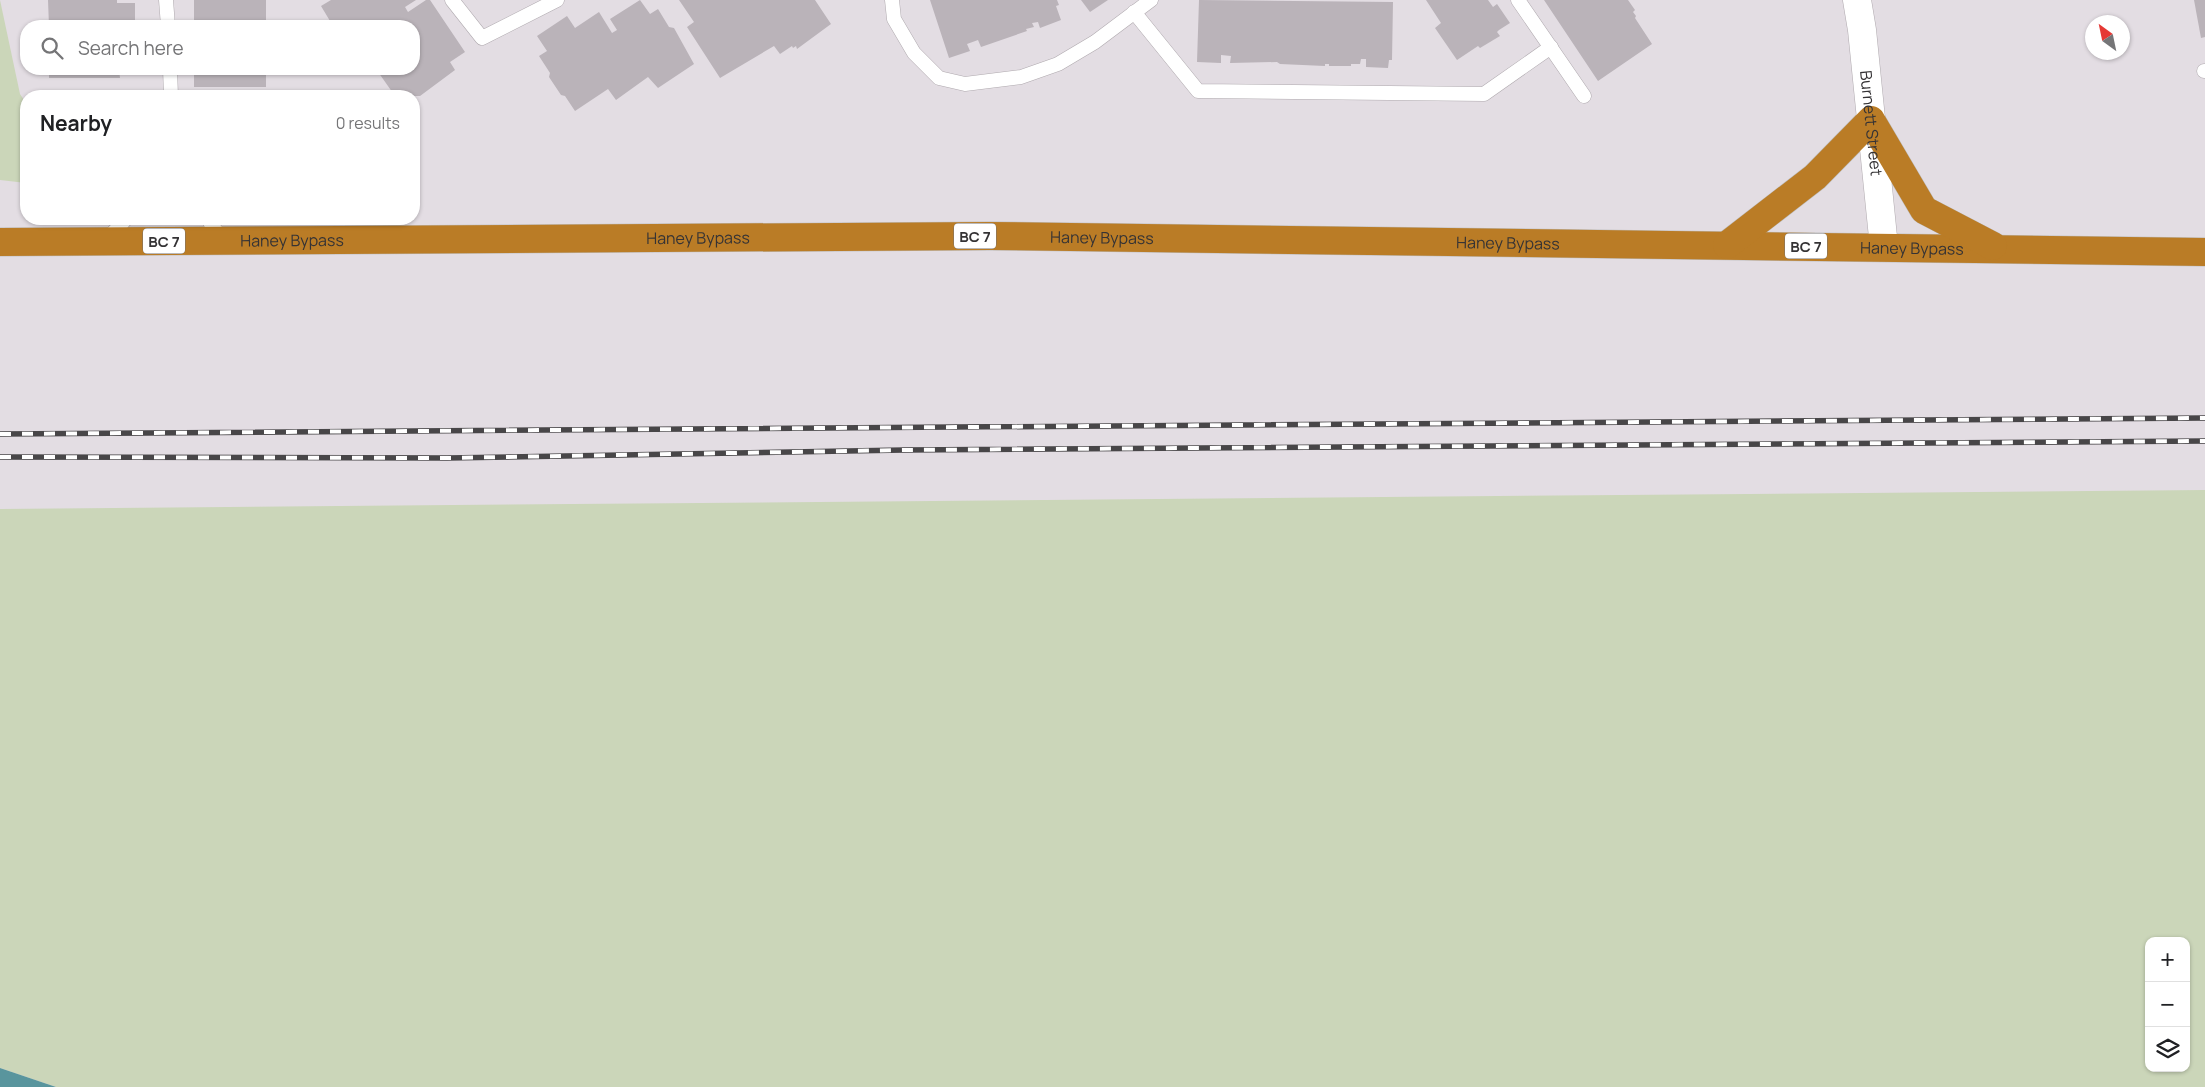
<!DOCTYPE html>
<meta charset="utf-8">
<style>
body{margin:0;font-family:Manrope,sans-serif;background:#f6f6f6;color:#202124}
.controls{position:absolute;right:15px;bottom:15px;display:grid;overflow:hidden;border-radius:10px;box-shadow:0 1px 4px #0004}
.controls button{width:45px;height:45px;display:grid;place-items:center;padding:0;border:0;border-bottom:1px solid #e0e0e0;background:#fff;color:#202124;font:25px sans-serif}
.compass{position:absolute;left:2085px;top:15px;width:45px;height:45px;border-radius:50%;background:#fff;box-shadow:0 1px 4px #0004;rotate:327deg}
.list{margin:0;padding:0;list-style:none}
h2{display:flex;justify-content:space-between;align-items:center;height:65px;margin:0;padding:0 20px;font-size:21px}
h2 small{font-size:16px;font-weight:400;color:#757577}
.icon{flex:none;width:28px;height:28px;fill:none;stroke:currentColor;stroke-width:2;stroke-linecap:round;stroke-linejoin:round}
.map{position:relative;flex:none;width:2205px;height:1087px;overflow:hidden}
.search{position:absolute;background:#fff;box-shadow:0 1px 4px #0004;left:20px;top:20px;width:400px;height:55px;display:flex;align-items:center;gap:12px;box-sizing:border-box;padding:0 18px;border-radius:20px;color:#757577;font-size:19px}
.panel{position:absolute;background:#fff;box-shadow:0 1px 4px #0004;left:20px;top:90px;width:400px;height:135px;border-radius:20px}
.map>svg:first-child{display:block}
</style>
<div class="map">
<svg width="2205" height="1087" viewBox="0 0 2205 1087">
<rect width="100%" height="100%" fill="#e3dde3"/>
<g fill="#cbd6b9" fill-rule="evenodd">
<path d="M0,0l20,94 6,9v80l-26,-3z"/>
<path d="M2205,490v597h-2149l-56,-19v-559zM2149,941h37v127h-37z"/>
</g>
<path fill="#59959d" d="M0,1068l56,19h-56z"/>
<g fill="#bab3b9">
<path d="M48,0h69v3h18v23h-86z"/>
<rect x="194" y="0" width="72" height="26"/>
<path d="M331,0h85l-11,7 3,5 18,-12h4l35,52 -15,10 5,8 -35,26h-25l-19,-27h38v-43h-81l-12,-20z"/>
<path d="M640,0l10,14 8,-5 11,18 5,1 20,36 -36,24 -10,-11 -32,23 -8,-11 -33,22 -10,-15 -4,-1 -12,-18 1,-4 -11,-17 8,-5 -10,-15 30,-20 8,12 24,-16 13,21 5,-3 -7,-11z"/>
<path d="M679,0h136l16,24 -34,25 -1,-3 -3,2 -1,-2 -12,8 -6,-8 -54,32 -33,-51 7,-5z"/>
<path d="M930,0h127l2,5 -3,1 5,14 -21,8 -2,-6 -6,1 2,4 -8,2 1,2 -46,16 -3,-7 -11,4 3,7 -21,7z"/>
<path d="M1081,0h27l-18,12z"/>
<path d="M1199,0l194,2 -1,58h-3l-1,8 -22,-1v-8h-5l-1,5h-9v2h-22v-2h-4v2l-45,-2 -3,-2 -47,1 1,-7 -10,-1v8l-24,-1z"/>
<path d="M1426,0h62l5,7 4,-3 13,19 -11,7 -2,2 3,4 -20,12 -2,-2 -21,14 -22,-32 6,-5z"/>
<path d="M1544,0h84l7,10 -2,2 3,4 -1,2 17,26 -54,37z"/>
<path d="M2194,0h11v37l-4,1z"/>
<path d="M49,69h70l1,9h-71z"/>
<rect x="194" y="69" width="72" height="18"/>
</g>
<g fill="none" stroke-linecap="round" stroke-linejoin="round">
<g stroke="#afa9ae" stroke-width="15">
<g id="lane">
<path d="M166,0l2,26"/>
<path d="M452,0l30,38 75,-38"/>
<path d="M892,0l2,19 20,34 25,25 26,6 56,-7 37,-13 37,-22 56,-42"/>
<path d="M1518,0l66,96"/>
<path d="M1134,12l64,79 286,3 67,-47"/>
<path d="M170,69l1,27"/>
<path d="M2204,71h1"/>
<path d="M208,219l14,21"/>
<path d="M106,240l20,-21"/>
</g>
</g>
<g stroke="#afa9ae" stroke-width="29">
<g id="street">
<path id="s1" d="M1857,0l5,30 22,217"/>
</g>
</g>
<g stroke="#bebebe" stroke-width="29">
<g id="highway">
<path id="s2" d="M0,242l990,-6 1215,16"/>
<path d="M1727,245l88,-68 56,-57 53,90 69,36"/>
</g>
</g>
<use href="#lane" stroke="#fff" stroke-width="14"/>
<use href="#street" stroke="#fff" stroke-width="28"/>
<use href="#highway" stroke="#ba7c26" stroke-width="28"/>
<g stroke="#484648" stroke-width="5.5">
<g id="rail">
<path d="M0,434l2205,-16"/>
<path d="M0,457l447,1 457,-8 1301,-9"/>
</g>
</g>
<use href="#rail" stroke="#fff" stroke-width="4" stroke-dasharray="11" stroke-linecap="butt"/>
</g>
<g text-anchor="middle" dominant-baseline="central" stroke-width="5" stroke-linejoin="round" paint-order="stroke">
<g fill="#fff" stroke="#727072" stroke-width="1">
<rect x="954" y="223.5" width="42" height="25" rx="4"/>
<rect x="143" y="228.5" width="42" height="25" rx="4"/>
<rect x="1785" y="233.5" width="42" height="25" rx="4"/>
</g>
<g font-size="15" font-weight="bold" fill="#353335">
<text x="975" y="236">BC 7</text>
<text x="164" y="241">BC 7</text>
<text x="1806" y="246">BC 7</text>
</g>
<g font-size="16" fill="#353335" stroke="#fff">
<text stroke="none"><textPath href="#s1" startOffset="124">Burnett Street</textPath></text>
<text stroke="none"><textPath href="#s2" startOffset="1102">Haney Bypass</textPath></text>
<text stroke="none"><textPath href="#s2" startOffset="698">Haney Bypass</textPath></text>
<text stroke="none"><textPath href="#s2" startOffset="292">Haney Bypass</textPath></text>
<text stroke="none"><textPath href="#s2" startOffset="1508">Haney Bypass</textPath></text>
<text stroke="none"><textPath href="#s2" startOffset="1912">Haney Bypass</textPath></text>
</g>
</g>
</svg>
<div class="controls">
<button>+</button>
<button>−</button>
<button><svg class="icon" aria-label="layers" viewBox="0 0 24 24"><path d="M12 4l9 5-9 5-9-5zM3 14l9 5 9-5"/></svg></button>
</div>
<svg class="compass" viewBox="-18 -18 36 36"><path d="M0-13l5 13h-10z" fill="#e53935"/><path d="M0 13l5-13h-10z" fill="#757577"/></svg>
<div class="search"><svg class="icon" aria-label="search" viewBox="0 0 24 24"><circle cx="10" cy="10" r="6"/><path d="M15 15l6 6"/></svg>Search here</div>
<section class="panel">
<h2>Nearby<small>0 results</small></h2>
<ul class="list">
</ul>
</section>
</div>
